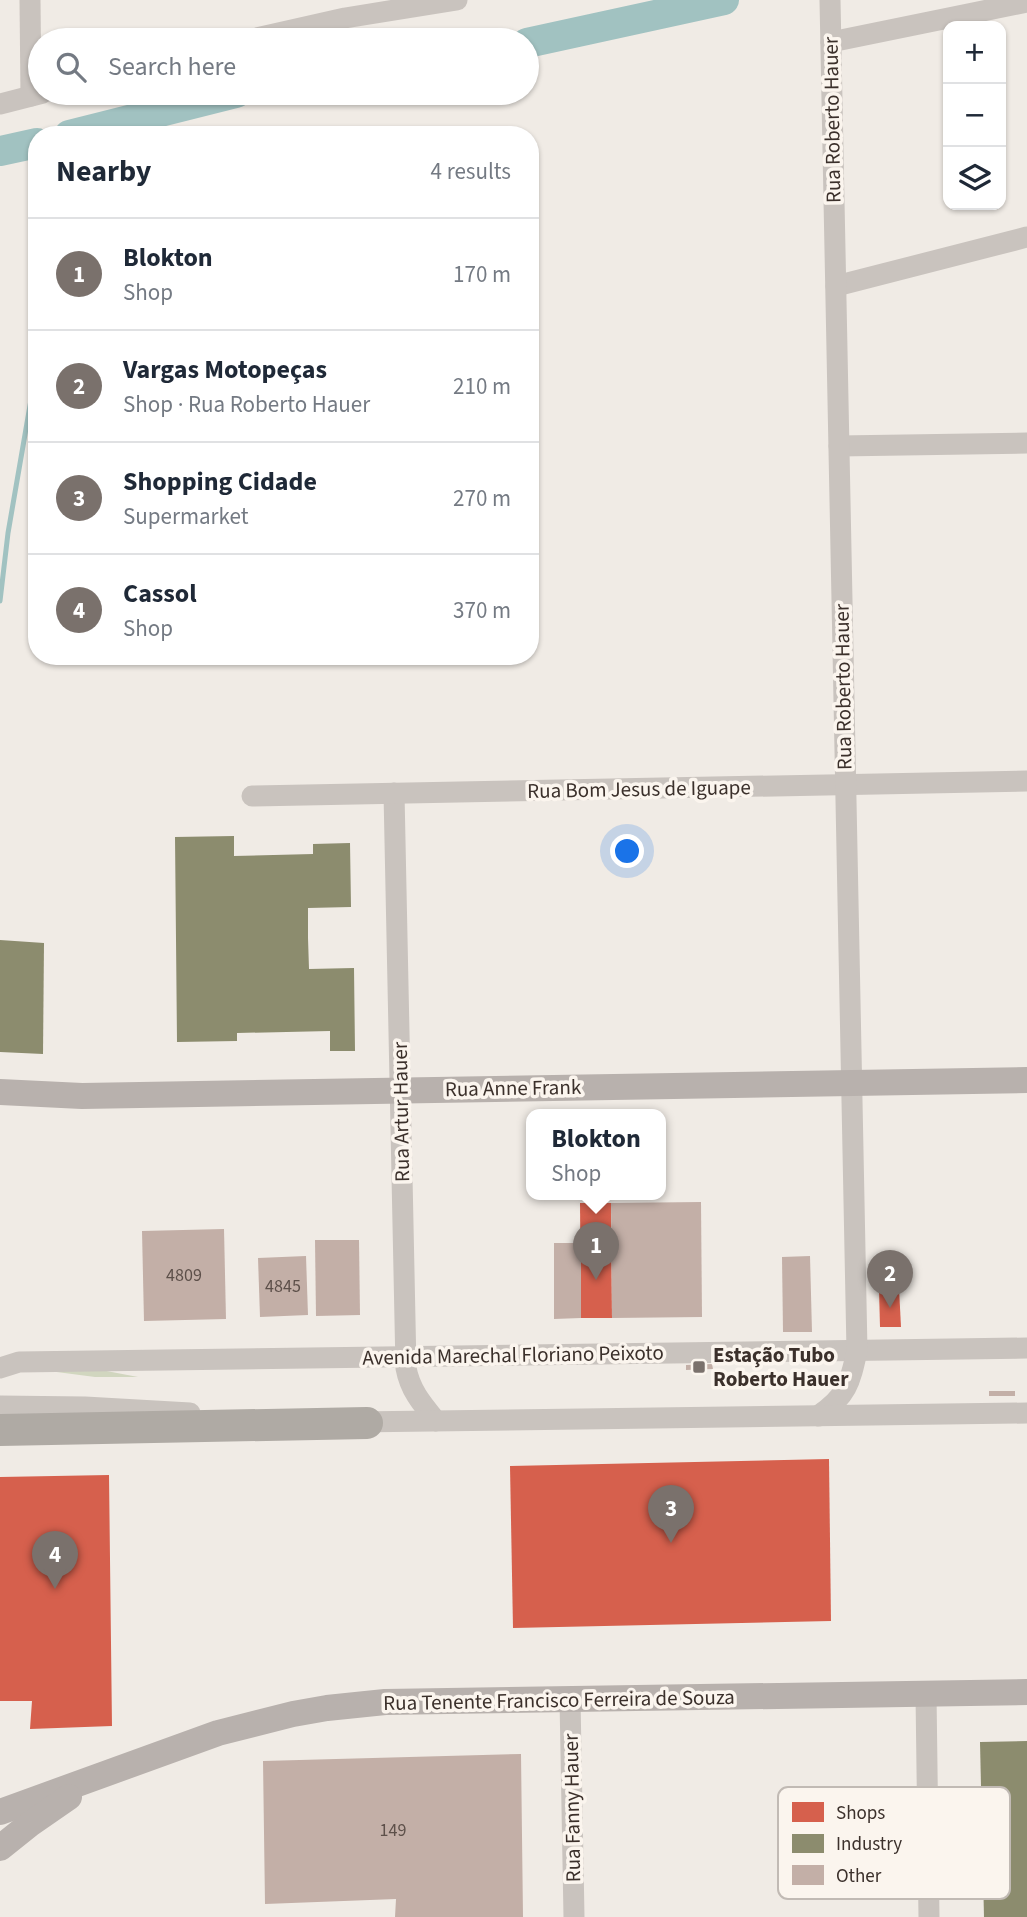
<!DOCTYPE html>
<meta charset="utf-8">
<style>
body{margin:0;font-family:"Source Sans 3",sans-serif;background:#f2f2f3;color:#1f2937}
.controls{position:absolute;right:21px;top:21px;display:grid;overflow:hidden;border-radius:14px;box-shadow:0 2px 5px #0004}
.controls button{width:63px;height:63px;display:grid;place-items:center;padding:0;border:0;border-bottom:2px solid #e0e1e3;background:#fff;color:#1f2937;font:35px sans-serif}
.you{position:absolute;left:628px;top:852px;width:24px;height:24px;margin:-18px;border:5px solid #fff;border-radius:50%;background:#1a73e8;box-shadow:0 0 0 10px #1a73e833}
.badge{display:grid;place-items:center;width:46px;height:46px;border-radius:50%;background:#7a716c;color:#fff;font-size:23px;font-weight:700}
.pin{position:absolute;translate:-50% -58px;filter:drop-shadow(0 2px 4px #0008)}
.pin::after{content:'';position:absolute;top:37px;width:24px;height:21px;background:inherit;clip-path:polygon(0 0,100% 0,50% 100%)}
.popup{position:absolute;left:526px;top:1109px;width:140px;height:91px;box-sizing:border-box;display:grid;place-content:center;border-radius:14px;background:#fff;filter:drop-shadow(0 2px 5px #0005);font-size:23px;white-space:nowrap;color:#747a83}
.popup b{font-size:26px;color:#1f2937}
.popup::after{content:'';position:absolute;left:50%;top:100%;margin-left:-14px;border:14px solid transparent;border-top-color:#fff}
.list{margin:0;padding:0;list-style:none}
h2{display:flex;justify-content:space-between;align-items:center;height:91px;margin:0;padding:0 28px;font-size:30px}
h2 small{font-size:23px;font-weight:400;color:#747a83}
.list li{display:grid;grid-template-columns:46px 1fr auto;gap:21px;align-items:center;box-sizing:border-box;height:112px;padding:0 28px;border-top:2px solid #e0e1e3}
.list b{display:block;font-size:26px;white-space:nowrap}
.list p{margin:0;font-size:23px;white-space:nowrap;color:#747a83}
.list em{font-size:23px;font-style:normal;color:#747a83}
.icon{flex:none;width:38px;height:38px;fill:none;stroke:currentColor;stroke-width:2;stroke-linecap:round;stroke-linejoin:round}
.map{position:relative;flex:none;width:1027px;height:1917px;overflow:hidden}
.search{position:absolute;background:#fff;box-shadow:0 2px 5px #0004;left:28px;top:28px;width:511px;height:77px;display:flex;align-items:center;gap:18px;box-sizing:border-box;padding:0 24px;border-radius:38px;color:#747a83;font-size:26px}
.panel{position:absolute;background:#fff;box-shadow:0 2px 5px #0004;left:28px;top:126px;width:511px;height:539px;border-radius:28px}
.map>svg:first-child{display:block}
</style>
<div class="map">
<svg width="1027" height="1917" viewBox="0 0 1027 1917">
<rect width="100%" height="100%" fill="#f0ebe5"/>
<path fill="#d1d6bf" d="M96,1369l42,8h-43l-46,-6z"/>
<g fill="#d6604d">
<path d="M580,1203h31l1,115h-31z"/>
<path d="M899,1288l2,39h-21l-1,-38z"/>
<path d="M829,1459l2,162 -318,7 -3,-162z"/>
<path d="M109,1475l3,251 -82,3 2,-28h-32v-224z"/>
</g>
<g fill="#8c8c6e">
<path d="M234,836v20l79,-2v-10l37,-1 1,64 -43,1v30l1,31 45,-1 1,83h-25v-20l-93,2v8l-60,1 -2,-205z"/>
<path d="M0,940l44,3 -1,111 -43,-2z"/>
<path d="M1027,1741v176h-43l-4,-175z"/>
</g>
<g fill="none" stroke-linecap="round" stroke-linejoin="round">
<g stroke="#a1c2c1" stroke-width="5">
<path d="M104,135l3,-10"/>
<path d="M0,601l8,-68 29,-168"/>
</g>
<g stroke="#a1c2c1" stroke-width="30">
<path d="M527,43l197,-43"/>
<path d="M69,135l167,-42"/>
<path d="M0,151l37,-8"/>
</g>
</g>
<g fill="#c3afa7">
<path d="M701,1202l1,115 -90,1 -1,-115z"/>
<path d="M224,1229l2,90 -82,2 -2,-90z"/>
<path d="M315,1240h44l1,75 -44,1z"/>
<path d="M554,1243h27v75l-27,1z"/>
<path d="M306,1256l2,59 -48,2 -2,-59z"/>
<path d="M810,1256l2,76h-29l-1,-75z"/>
<path d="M712,1364l1,5 -27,1v-5z"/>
<rect x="989" y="1391" width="26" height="5"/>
<path d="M521,1754l2,163h-128l1,-18 -131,5 -2,-143z"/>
</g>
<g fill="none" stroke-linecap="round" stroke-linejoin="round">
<g stroke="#c9c3be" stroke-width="21">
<path d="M30,0l1,96"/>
<path d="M248,40l97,-22 112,-18"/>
<path d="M831,42l196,-40"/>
<path d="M0,104l43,-11"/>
<path d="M836,286l191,-49"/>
<path d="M839,446l188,-3"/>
<path d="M394,793l12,575c4,22 16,36 30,53"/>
<path d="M252,796l775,-15"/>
<path d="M0,1368l19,-6 1008,-14"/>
<path d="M0,1406l85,1 105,6"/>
<path d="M818,1416c29,-20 32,-33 39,-65l-27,-1351"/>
<path d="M355,1422l672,-9"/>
<path d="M926,1694l3,223"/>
<path d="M570,1699l4,218"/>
</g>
<g stroke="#b8b1ad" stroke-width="26">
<path d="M0,1092l82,4 945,-16"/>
<path d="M0,1812l218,-79 75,-19 34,-6 58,-6 642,-10"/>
<path d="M0,1848l30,-24 39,-27"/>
</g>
<path stroke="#afaaa4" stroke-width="32" d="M0,1430l367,-7"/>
</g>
<rect fill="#7a716c" stroke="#fbf5ee" stroke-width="2.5" x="692" y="1360" width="14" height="14" rx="3.5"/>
<g text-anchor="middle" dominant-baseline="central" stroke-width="7" stroke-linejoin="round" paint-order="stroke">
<g font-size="18" fill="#5d504a">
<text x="184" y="1275">4809</text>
<text x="283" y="1286">4845</text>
<text x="393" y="1830">149</text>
</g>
<g font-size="21" fill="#3b302b" stroke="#fbf5ee">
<text transform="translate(832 120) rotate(-91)">Rua Roberto Hauer</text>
<text transform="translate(843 687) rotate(-91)">Rua Roberto Hauer</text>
<text transform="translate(639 789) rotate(-1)">Rua Bom Jesus de Iguape</text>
<text transform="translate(513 1088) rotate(-1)">Rua Anne Frank</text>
<text transform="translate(401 1112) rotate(-91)">Rua Artur Hauer</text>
<text transform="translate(513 1355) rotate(-1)">Avenida Marechal Floriano Peixoto</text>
<text transform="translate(559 1700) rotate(-1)">Rua Tenente Francisco Ferreira de Souza</text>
<text transform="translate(572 1808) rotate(-91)">Rua Fanny Hauer</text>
</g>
<g font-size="21" font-weight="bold" fill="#3b302b" stroke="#fbf5ee" text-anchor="start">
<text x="713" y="1355">Estação Tubo<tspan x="713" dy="24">Roberto Hauer</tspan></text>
</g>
</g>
<rect x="778" y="1787" width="232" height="112" rx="10" fill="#fbf5ee" stroke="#c1bab4" stroke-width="2"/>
<rect x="792" y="1802" width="32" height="20" fill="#d6604d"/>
<rect x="792" y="1834" width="32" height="19" fill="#8c8c6e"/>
<rect x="792" y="1865" width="32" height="20" fill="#c3afa7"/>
<g font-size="19" fill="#3b302b">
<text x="836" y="1819">Shops</text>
<text x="836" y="1850">Industry</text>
<text x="836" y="1882">Other</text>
</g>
</svg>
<div class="controls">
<button>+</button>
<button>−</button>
<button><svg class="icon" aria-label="layers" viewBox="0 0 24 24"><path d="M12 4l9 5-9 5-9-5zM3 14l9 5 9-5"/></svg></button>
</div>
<div class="you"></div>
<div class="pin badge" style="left:596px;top:1280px">1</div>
<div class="popup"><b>Blokton</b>Shop</div>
<div class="pin badge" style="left:890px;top:1308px">2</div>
<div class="pin badge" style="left:671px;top:1543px">3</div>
<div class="pin badge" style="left:55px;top:1589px">4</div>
<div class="search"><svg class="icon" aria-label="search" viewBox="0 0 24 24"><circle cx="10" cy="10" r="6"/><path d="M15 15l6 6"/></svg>Search here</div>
<section class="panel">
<h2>Nearby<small>4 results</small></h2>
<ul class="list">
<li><span class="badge">1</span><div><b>Blokton</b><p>Shop</p></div><em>170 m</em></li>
<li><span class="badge">2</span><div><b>Vargas Motopeças</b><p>Shop · Rua Roberto Hauer</p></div><em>210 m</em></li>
<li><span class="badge">3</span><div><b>Shopping Cidade</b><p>Supermarket</p></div><em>270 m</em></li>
<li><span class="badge">4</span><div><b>Cassol</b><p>Shop</p></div><em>370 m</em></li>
</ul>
</section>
</div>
